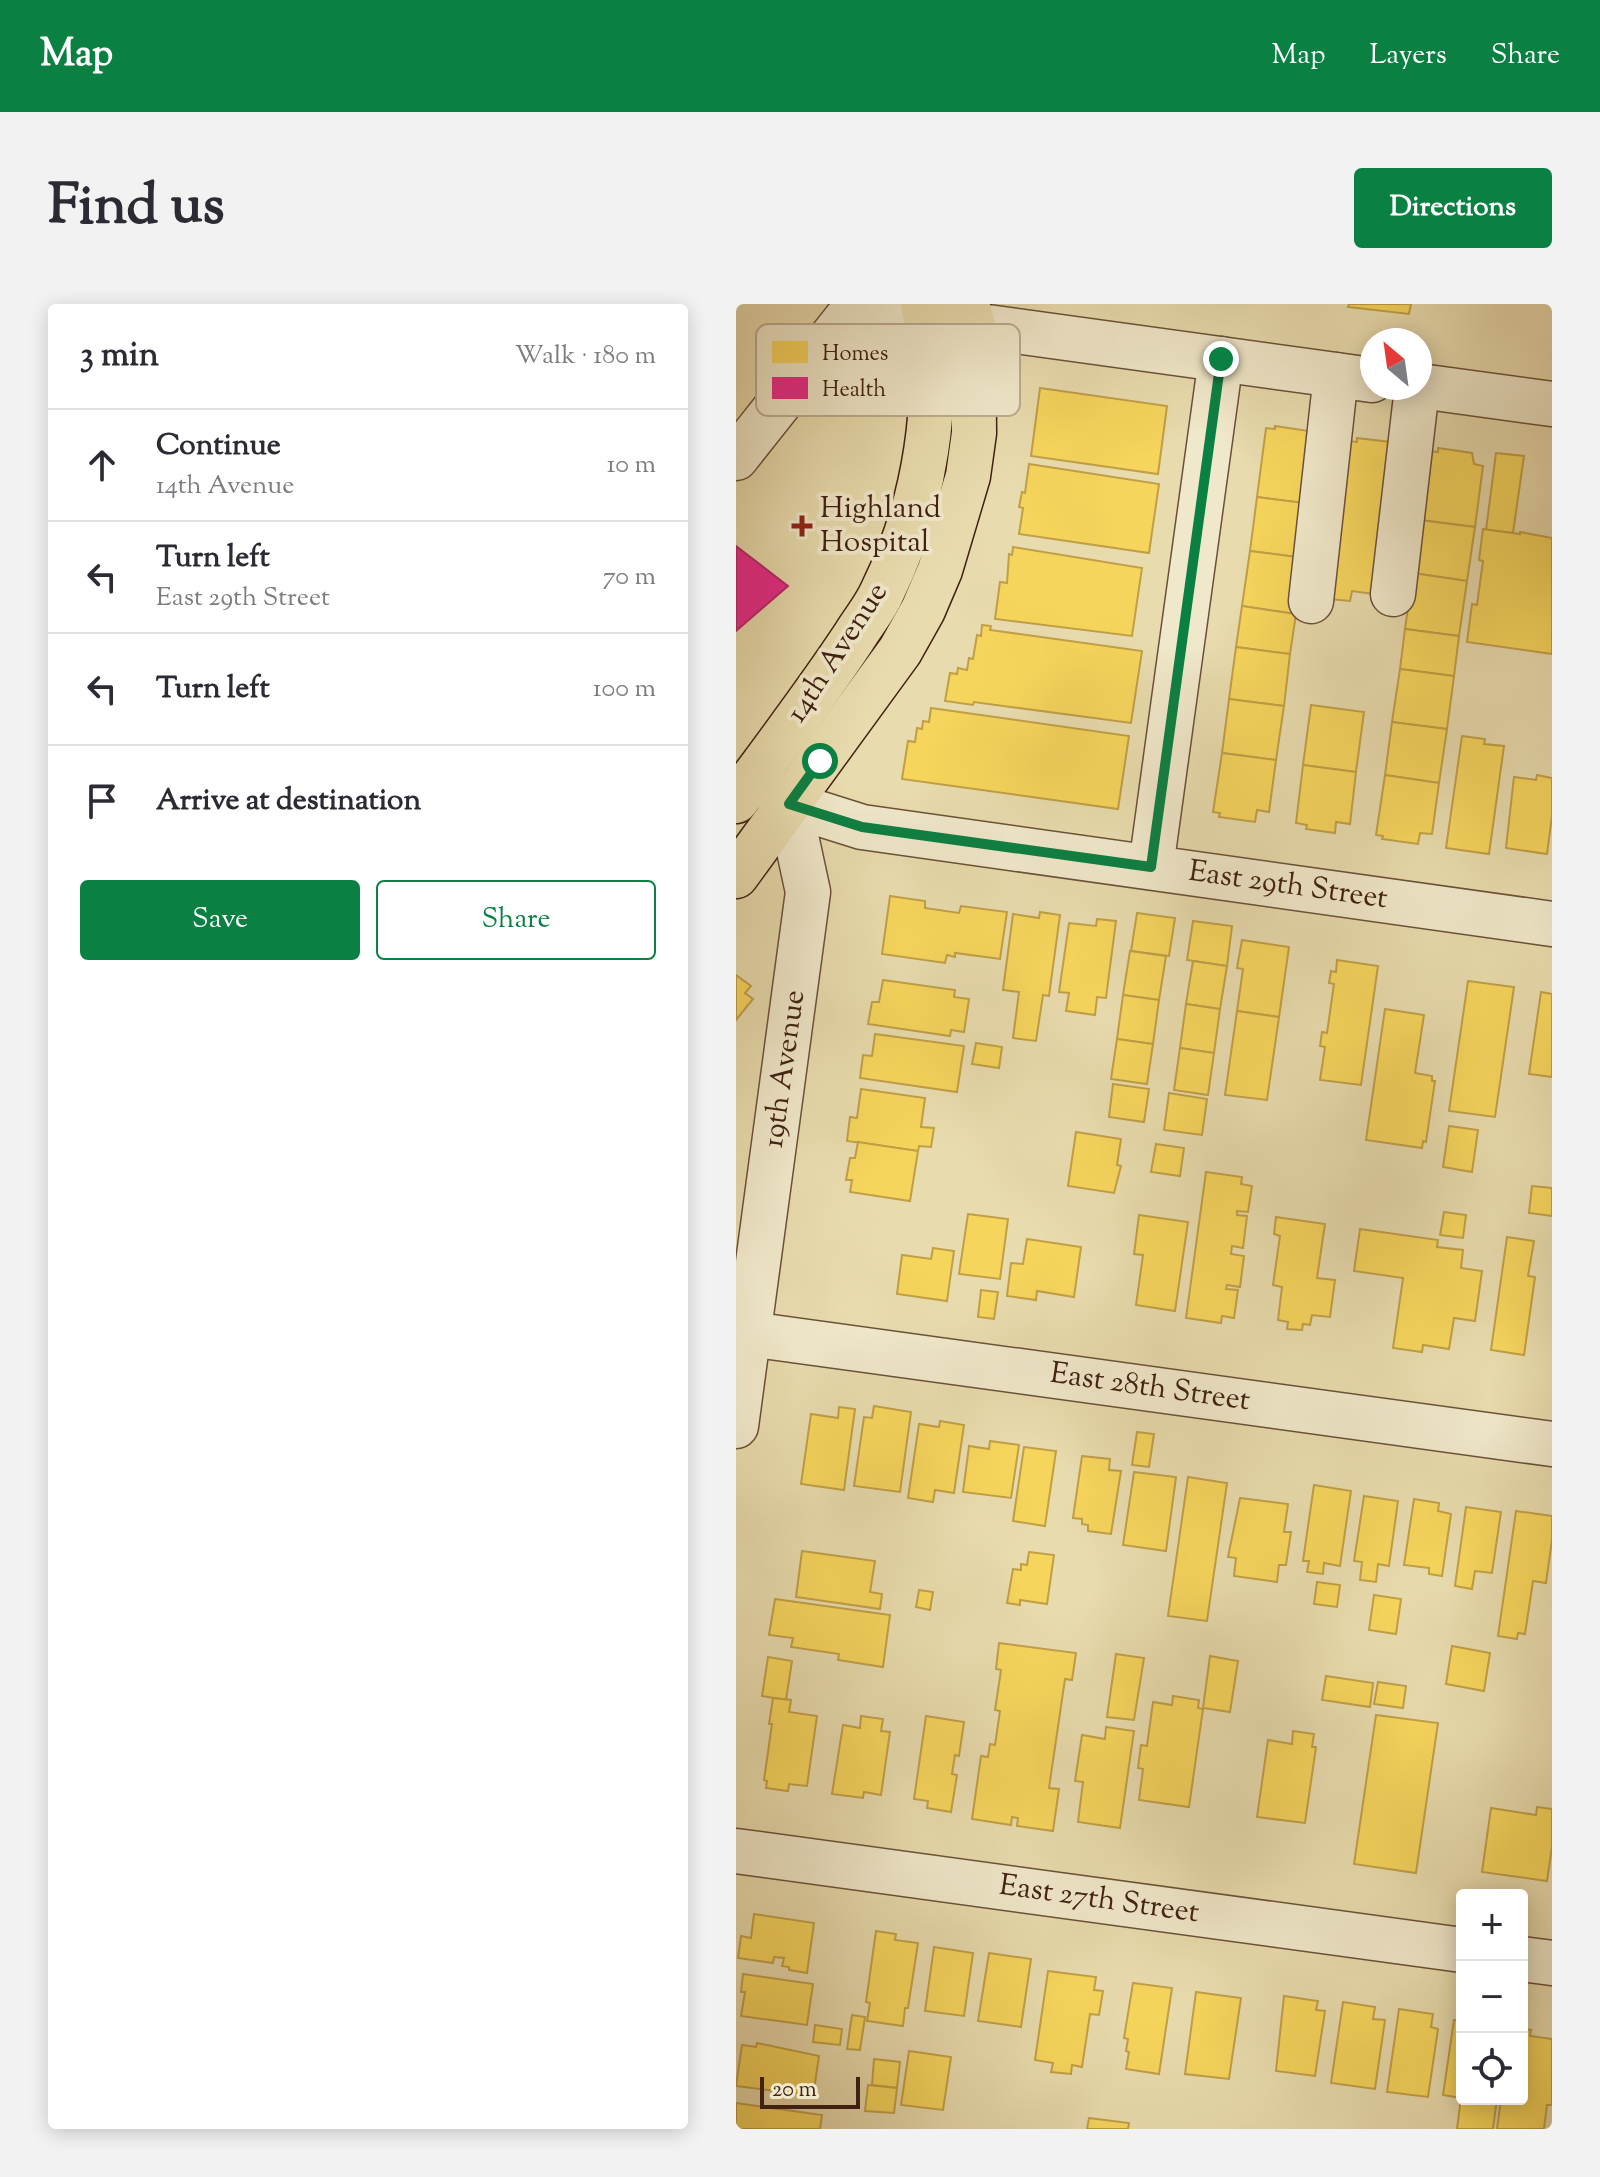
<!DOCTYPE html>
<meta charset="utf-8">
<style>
body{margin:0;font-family:"Sorts Mill Goudy",serif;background:#f2f2f3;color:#2b2b33}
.controls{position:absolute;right:24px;bottom:24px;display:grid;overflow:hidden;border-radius:8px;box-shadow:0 4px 20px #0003}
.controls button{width:72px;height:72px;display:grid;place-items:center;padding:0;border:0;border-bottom:2px solid #e1e1e2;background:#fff;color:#2b2b33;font:40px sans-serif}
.compass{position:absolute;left:624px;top:24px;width:72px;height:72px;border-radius:50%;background:#fff;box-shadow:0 4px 20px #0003;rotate:331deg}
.scale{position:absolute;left:24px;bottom:20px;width:100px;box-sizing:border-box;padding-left:8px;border:4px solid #412112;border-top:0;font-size:22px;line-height:28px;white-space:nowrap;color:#412112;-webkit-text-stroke:6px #f0e8ca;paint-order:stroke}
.stop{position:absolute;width:24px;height:24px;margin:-18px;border:6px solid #0b8043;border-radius:50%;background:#fff}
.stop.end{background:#0b8043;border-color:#fff;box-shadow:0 2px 8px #0008}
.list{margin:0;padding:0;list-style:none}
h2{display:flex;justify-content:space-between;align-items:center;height:104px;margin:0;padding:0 32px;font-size:34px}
h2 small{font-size:26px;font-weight:400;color:#7c7c81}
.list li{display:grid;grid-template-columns:52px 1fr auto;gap:24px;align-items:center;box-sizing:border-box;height:112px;padding:0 32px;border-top:2px solid #e1e1e2}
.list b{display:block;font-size:30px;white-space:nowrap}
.list p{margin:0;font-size:26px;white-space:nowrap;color:#7c7c81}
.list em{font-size:26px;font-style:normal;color:#7c7c81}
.actions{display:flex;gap:16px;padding:24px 32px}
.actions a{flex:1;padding:18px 0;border:2px solid #0b8043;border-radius:8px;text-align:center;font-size:28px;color:#0b8043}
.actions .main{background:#0b8043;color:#fff}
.icon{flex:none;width:44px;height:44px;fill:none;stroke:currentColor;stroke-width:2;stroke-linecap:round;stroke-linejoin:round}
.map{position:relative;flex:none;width:816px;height:1825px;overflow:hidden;border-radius:8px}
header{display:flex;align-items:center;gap:48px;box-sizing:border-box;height:112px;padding:0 40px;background:#0b8043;color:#fff}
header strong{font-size:38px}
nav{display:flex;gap:44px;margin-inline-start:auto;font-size:28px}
.intro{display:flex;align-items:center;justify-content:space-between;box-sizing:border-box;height:192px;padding:0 48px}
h1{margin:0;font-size:56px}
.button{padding:20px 36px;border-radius:8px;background:#0b8043;color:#fff;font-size:28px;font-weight:700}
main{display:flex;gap:48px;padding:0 48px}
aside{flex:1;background:#fff;border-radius:8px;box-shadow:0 4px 20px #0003}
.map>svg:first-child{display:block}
</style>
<header>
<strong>Map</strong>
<nav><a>Map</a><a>Layers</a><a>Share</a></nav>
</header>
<div class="intro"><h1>Find us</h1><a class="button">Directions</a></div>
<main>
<aside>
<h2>3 min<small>Walk · 180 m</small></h2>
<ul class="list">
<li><svg class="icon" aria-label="ahead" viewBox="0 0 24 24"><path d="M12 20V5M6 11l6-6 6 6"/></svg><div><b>Continue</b><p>14th Avenue</p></div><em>10 m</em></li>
<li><svg class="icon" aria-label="left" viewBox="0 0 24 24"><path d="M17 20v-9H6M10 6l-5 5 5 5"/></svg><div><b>Turn left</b><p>East 29th Street</p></div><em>70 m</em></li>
<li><svg class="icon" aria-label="left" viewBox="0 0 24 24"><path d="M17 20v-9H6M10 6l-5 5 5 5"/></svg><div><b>Turn left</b></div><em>100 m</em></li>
<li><svg class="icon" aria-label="arrive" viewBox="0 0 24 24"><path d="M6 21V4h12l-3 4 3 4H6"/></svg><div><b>Arrive at destination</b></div></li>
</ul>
<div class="actions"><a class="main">Save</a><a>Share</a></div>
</aside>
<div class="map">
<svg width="816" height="1825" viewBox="0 0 816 1825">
<rect width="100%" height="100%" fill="#e8dbad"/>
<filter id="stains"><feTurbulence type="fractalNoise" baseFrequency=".0025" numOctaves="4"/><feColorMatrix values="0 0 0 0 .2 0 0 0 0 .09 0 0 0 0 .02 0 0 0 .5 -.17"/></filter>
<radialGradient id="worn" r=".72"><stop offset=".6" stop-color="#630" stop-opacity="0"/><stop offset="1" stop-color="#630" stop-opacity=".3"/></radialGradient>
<g fill="#f6d55c" stroke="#c09f46" stroke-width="2">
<path d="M613,0h62l-2,10 -61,-7z"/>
<path d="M304,84l127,18 -9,68 -127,-18z"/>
<path d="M539,122l34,5 3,73 -55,-7 9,-69 9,1z"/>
<path d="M621,134l33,4 -8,153 -30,-4 -2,10 -21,-2 19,-158 9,1z"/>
<path d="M702,144l34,5 2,11 9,2 -8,61 -55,-7 10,-69 8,1z"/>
<path d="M760,149l28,3 -11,77 -27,-3z"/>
<path d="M293,160l130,20 -10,69 -130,-19 4,-26 -4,-1 3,-15 3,1z"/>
<path d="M521,193l55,7 -8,54 -54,-7z"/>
<path d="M684,216l55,7 -8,54 -54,-8z"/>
<path d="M747,225l37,5v-2l32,6v116l-85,-12 5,-38 5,1 6,-44 -4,-1z"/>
<path d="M277,243l129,21 -10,68 -137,-17 5,-37 7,1 2,-29 3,1z"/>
<path d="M514,247l54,7 -8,56 -54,-8z"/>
<path d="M677,269l54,8 -8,55 -54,-7z"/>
<path d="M506,302l54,8 -6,40 -54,-7z"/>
<path d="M246,321l9,1 -1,4 152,21 -11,72 -157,-21 -1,3 -28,-4 5,-28 7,1 1,-6 9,2 2,-12 4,1 4,-24 4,1z"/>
<path d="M669,325l54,7 -5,40 -54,-7z"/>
<path d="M500,343l54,7 -6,52 -55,-7z"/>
<path d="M664,365l54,7 -7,53 -55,-7z"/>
<path d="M493,395l55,7 -8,54 -54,-7z"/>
<path d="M575,401l53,7 -8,60 -53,-7z"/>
<path d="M195,404l198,28 -11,73 -216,-30 6,-38 7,1 2,-14 5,1 1,-8 6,1z"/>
<path d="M656,418l55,7 -8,54 -54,-8z"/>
<path d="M726,432l23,3 -1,5 20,2 -15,108 -43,-6z"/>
<path d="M486,449l54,7 -7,52 -12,-2 -2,12 -36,-5 1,-4 -7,-1z"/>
<path d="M567,461l53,7 -6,52 -14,-2 -1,11 -29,-4 1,-4 -11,-2z"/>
<path d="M649,471l54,8 -7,51 -12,-1 -2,11 -36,-5 1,-3 -7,-1z"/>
<path d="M801,471l15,3v38l-5,38 -41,-6 8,-71 22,3z"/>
<path d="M154,592l35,5v7l34,5 2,-7 46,6 -7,47 -45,-6v4l-8,-2 -2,8 -63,-9z"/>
<path d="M304,608l20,3 -11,81 -6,-1 -7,46 -23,-3 6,-46 -16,-2 10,-76 26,4z"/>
<path d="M401,609l38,5 -6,38 -38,-5z"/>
<path d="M361,615l19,2 -10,77 -9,-1 -2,18 -29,-4 3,-18 -10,-1 10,-69 27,3z"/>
<path d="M457,617l39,5 -5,40 -40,-6z"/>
<path d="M506,636l47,7 -10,70 -42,-6 6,-42 -6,-1z"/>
<path d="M394,647l36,5 -7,44 -36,-5z"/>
<path d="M601,656l41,6 -17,119 -41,-5 5,-33 -5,-1 2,-14 5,1 7,-49 -5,-1 2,-12 5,1z"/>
<path d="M457,657l34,5 -7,43 -34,-5z"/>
<path d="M0,671l15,11 -6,7 8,6 -17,21z"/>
<path d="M147,676l72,10 -1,7 15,2 -5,33 -13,-2 -1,6 -82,-12 4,-22h7z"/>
<path d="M732,677l46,6 -19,130 -46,-6z"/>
<path d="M805,688l11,2v83l-23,-3z"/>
<path d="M387,691l36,5 -6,44 -36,-5z"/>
<path d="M450,700l34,5 -6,44 -34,-5z"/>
<path d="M649,705l39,6 -9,58 17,3v5h3l-9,61 -3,-1 -1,7 -56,-8z"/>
<path d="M501,707l42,6 -12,83 -42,-5z"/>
<path d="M139,730l89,12 -7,46 -97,-14 3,-23 9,1z"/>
<path d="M381,735l36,5 -6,40 -36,-5z"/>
<path d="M240,739l26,4 -3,21 -27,-4z"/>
<path d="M444,744l34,5 -6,42 -34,-5z"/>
<path d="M377,780l36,5 -5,33 -35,-5z"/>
<path d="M125,785l64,9 -4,29 13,1 -3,19 -12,-1 -1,5 -71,-10 3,-24 7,1z"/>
<path d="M433,789l38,6 -5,36 -38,-5z"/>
<path d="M713,822l29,4 -6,42 -29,-5z"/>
<path d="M340,828l45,7 -4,26 4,1 -7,27 -46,-7z"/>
<path d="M122,838l60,9 -8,50 -60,-9 2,-12h-6l4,-22h5z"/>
<path d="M420,840l28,4 -4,28 -29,-4z"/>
<path d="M470,868l36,5 -1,7 11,2 -4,26 -11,-1v4l10,1 -4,32 -11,-2 -1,8 13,2 -4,31 -13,-2 -1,4 12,1 -4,28 -12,-2 -1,7 -35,-5z"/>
<path d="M796,882l20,2v28l-23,-3z"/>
<path d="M708,908l22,3 -3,23 -23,-3z"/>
<path d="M232,910l40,5 -8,60 -41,-5z"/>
<path d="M403,911l49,7 -13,89 -39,-6 7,-50 -9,-1z"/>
<path d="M540,913l49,7 -8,54 18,2 -5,37 -18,-2 -2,10 -7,-1 -1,6 -15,-1 1,-7 -10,-2 4,-33 -9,-2 7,-49 -6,-2z"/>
<path d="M624,925l78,11 -1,7 26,3 -2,18 21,3 -7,50 -21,-3 -5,31 -26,-4 -1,7 -29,-4 10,-70 -49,-7z"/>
<path d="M771,933l27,4 -6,35 7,1 -11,78 -33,-5z"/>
<path d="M291,935l54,8 -7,50 -37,-6 -1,9 -29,-4 4,-33 12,1z"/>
<path d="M197,944l21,3 -7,50 -50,-7 5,-39 29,4z"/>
<path d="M245,986l17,2 -4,27 -16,-2z"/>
<path d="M138,1102l37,6 -11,80 -46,-6 10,-69 8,1z"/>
<path d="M103,1103l16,2 -11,81 -43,-6 10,-70 27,4z"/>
<path d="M204,1117l24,4 -10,68 -19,-3 -2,12 -25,-4 11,-74 20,3z"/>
<path d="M401,1128l17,2 -5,33 -17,-2z"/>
<path d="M254,1137l29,4 -8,53 -48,-6 6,-46 20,3z"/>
<path d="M288,1143l32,4 -11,75 -32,-5z"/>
<path d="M346,1152l28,3 -1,11 12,1 -10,63 -23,-3v-6l-6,-1v-5l-9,-1z"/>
<path d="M398,1168l42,5 -10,74 -43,-6z"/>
<path d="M452,1173l39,6 -20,138 -39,-5z"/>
<path d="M578,1181l37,6 -11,75 -16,-3 -1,11 -16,-2 2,-11h-6z"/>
<path d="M628,1192l34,5 -9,65 -11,-2 -2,18 -16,-2 2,-18 -8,-1z"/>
<path d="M504,1194l48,6 -4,28h7l-5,33h-7l-2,17 -43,-6 2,-18 -8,-1z"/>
<path d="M678,1195l25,4 -1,8 13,3 -9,62 -13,-2v-6l-25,-3z"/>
<path d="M730,1203l35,5 -9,61 -17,-2 -3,18 -17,-3z"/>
<path d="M780,1207l36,5v24l-6,43 -13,-2 -8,53 -7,-1 -1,6 -19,-3z"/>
<path d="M66,1247l73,10 -5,31 12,2 -2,15 -84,-12z"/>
<path d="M293,1248l25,3 -7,49 -27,-4v5l-13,-2 6,-34 8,1v-6l6,1z"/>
<path d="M581,1278l23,3 -3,22 -23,-3z"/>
<path d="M183,1286l14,2 -3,18 -14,-3z"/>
<path d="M638,1291l27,4 -5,35 -27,-4z"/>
<path d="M39,1295l115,16 -7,52 -45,-7 1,-6 -48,-7 2,-9 -24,-3z"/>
<path d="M263,1339l77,10 -4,27 -7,-1 -16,109 10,1 -6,42 -36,-5 1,-8 -6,-1 -1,8 -39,-6 9,-63 7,1 2,-13 5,1 5,-34 -5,-1 6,-40 -5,-1z"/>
<path d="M716,1342l38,7 -6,38 -38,-7z"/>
<path d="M380,1350l28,4 -10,62 -27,-3z"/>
<path d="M474,1352l28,5 -8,51 -27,-4z"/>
<path d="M32,1353l24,4 -6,39 -24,-4z"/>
<path d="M590,1372l47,7 -3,24 -48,-7z"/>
<path d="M642,1378l28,4 -3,22 -29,-4z"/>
<path d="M437,1392l26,4 -1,8 5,1 -14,98 -50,-7 4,-31 -5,-1 3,-23 6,1 6,-44 19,3z"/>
<path d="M37,1394l18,2 -2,12 28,4 -10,70 -18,-2 -1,7 -22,-3 1,-7 -3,-1 8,-56h-3z"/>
<path d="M640,1411l62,8 -22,150 -62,-9z"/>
<path d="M125,1412l22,3 -2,12 9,1 -9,63 -17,-3 -1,6 -31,-4 11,-69 17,3z"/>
<path d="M190,1412l38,6 -5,34 -4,-1 -3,19 5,1 -6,37 -24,-4 1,-7 -14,-2z"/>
<path d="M370,1423l28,4 -14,97 -42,-6 5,-40 -8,-1 7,-46 23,4z"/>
<path d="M557,1427l21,3 -2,13h4l-11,76 -48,-6 11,-77 24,4z"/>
<path d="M801,1503l15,2v38l-5,34 -65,-9 9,-64 45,7z"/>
<path d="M18,1610l60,9 -7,50 -18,-3v-3l-7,-1 2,-8 -10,-1 -1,6 -35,-5 3,-22 10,2z"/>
<path d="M140,1627l20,3 -1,6 23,3 -10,65h-3l-2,18 -36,-5 3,-18 -4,-1z"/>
<path d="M198,1643l39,6 -9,63 -39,-5z"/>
<path d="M253,1649l42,6 -10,68 -43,-6z"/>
<path d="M312,1667l48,6 -2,13 9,1 -4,24 -9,-1 -8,53 -10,-2 -1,9 -20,-2 2,-9 -18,-3z"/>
<path d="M7,1670l70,10 -6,41 -66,-9 4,-24h-4z"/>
<path d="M397,1679l39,5 -13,86 -33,-5 3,-17 -3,-1 2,-12 -4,-1z"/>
<path d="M460,1688l45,6 -12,81 -44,-5z"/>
<path d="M548,1692l34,5 -2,9 9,1 -10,65 -39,-5z"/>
<path d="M607,1698l32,5 -2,12 12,1 -10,69 -44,-6z"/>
<path d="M663,1705l34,5 -2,13 7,2 -10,68 -41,-5z"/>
<path d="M116,1711l13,2 -5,33 -13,-1z"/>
<path d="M718,1716l8,1v78h35l-4,30h-36l4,-31 -18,-3z"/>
<path d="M79,1721l27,4 -2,16 -27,-3z"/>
<path d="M786,1725l9,1 -1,6 22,3v66h-5l-3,24h-47l4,-30h21z"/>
<path d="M21,1739l62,13 -5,34 -13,-2 -1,6 -64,-8 6,-41 14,2z"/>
<path d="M173,1747l42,6 -8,53 -42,-5z"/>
<path d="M138,1755l26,3 -3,26 -25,-3z"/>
<path d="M132,1781l29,3 -3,25 -29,-2z"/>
<path d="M0,1799l86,12 -2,14h-84z"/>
<path d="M353,1814l40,5 -1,6h-41z"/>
</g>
<path fill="#e7298a" stroke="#b52766" stroke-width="2" d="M0,242l52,40 -52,45z"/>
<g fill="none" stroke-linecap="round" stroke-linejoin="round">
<g stroke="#6b5039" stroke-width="47">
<g id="minor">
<path d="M684,82l132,18"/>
<path d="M0,154l111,-140 39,-11 87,18 399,55"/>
<path d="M657,290l24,-206"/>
<path d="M575,297l25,-226"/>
<path d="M53,500l73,23 690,97"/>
<path d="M415,563l70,-508"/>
<path d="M13,1030l803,110"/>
<path d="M0,1122l72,-534 -19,-88 -17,-14"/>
<path d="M0,1547l726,99"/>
<path d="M786,1655l30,4"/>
</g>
</g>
<g stroke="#412112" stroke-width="47">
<g id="major">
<path d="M0,497c40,-54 81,-108 118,-164 9,-15 22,-30 29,-47 41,-84 61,-194 40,-286"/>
<path d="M0,572l164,-225 23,-41 17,-40 28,-94 6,-43 -1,-108 -6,-21"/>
</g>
</g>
<use href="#minor" stroke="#f0e8ca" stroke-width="44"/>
<use href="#major" stroke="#e8dbad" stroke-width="44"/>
</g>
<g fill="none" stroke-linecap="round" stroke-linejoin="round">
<path stroke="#0b8043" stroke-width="10" d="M84,457l-31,43 73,23 289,40 70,-508"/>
</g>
<path fill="#8f2418" stroke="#f0e8ca" stroke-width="3" d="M62 210h8v8h8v8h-8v8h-8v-8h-8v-8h8z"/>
<g text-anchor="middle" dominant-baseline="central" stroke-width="8" stroke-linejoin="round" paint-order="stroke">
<g font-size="30" fill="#412112" stroke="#f0e8ca" text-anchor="start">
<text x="84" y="205">Highland<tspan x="84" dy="34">Hospital</tspan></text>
</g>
<g font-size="30" fill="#412112" stroke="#f0e8ca">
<text transform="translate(102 349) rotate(-57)">14th Avenue</text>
<text transform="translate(552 582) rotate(8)">East 29th Street</text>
<text transform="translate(49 765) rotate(-82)">19th Avenue</text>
<text transform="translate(414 1084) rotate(8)">East 28th Street</text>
<text transform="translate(363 1596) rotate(8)">East 27th Street</text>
</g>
</g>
<rect x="20" y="20" width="264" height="92" rx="12" fill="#f0e8ca" stroke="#bcac93" stroke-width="2"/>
<rect x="36" y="37" width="36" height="22" fill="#f6d55c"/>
<rect x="36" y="73" width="36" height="22" fill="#e7298a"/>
<g font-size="22" fill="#412112">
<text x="86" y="56">Homes</text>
<text x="86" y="92">Health</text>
</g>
<rect width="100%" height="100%" filter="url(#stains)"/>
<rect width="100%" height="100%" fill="url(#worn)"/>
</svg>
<div class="controls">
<button>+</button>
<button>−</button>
<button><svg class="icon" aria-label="locate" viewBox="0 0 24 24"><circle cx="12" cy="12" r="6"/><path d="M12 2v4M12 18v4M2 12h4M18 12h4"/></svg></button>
</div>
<svg class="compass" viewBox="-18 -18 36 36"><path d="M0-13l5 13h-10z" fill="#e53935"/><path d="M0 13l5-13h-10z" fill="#7c7c81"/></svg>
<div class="scale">20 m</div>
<div class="stop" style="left:84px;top:457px"></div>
<div class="stop end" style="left:485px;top:55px"></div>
</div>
</main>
